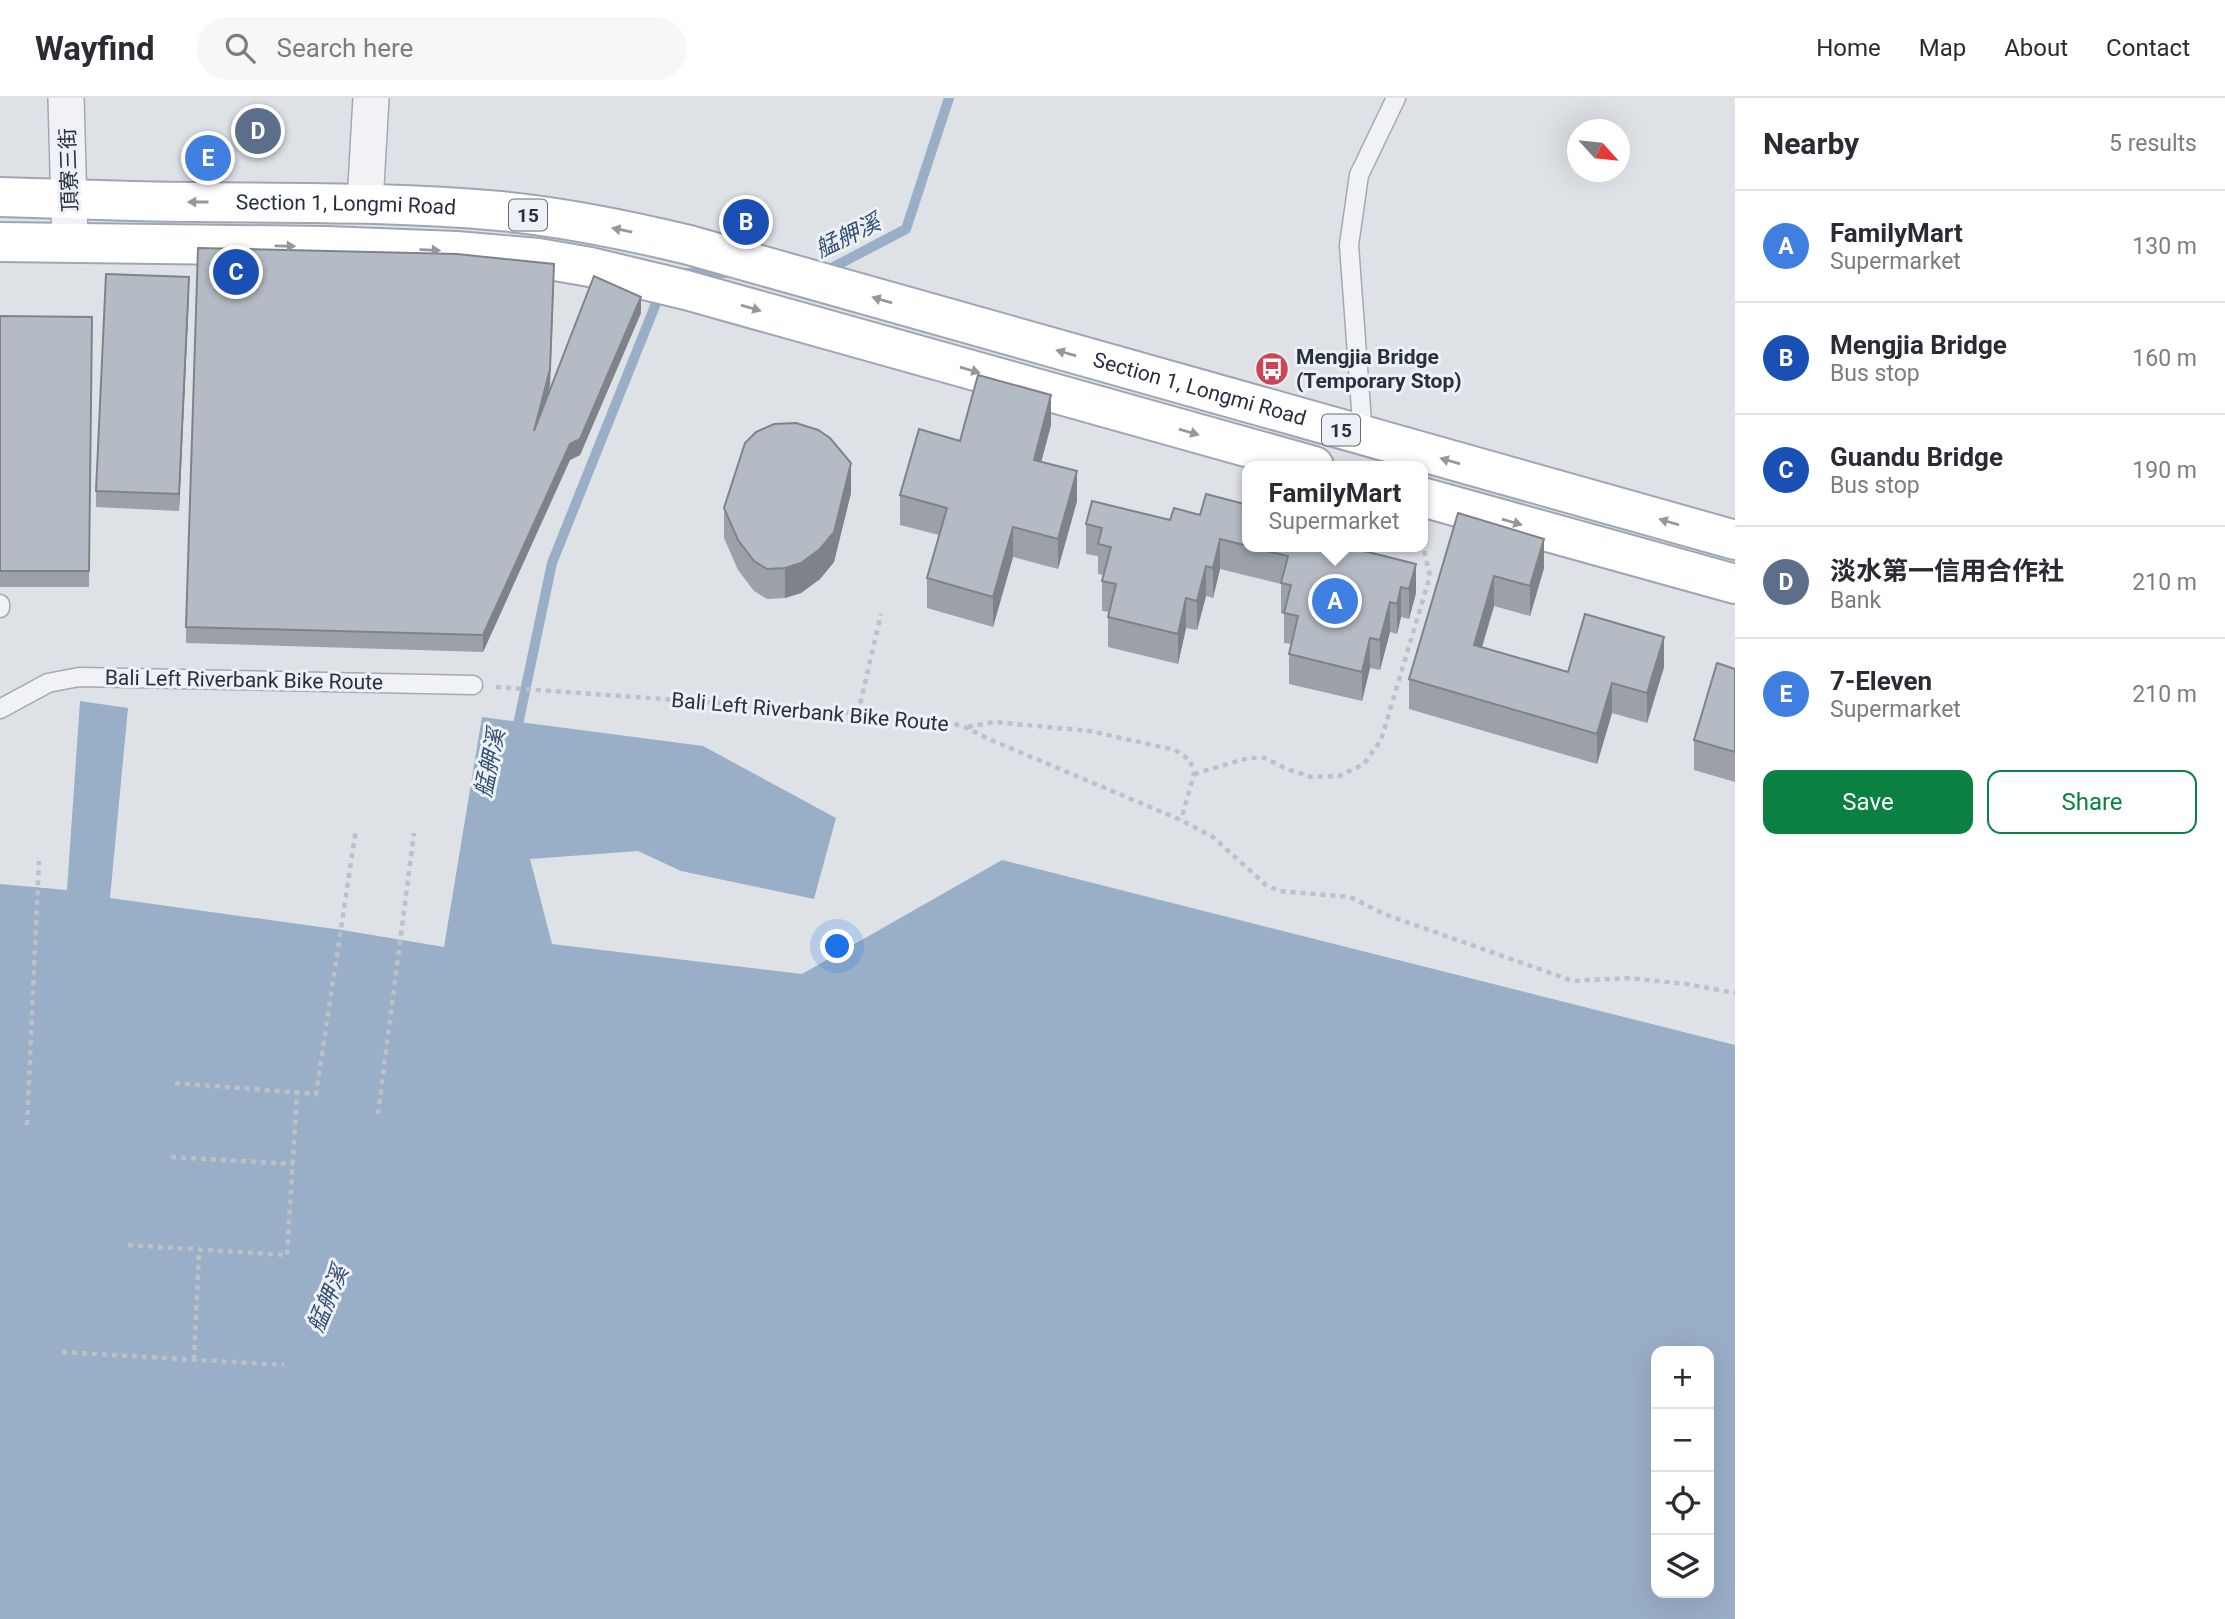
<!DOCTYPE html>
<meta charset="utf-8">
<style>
body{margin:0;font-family:Roboto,"Noto Sans TC",sans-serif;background:#f7f7f7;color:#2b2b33}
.controls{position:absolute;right:21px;bottom:21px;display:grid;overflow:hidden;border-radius:14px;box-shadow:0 7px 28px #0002}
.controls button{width:63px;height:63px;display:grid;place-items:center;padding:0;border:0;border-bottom:2px solid #e1e1e2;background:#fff;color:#2b2b33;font:35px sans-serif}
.compass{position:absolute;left:1567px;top:21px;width:63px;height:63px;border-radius:50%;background:#fff;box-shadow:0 7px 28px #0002;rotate:117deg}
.you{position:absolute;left:838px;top:849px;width:24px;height:24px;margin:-18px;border:5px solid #fff;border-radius:50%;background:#1a73e8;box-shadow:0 0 0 10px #1a73e833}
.badge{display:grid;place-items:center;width:46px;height:46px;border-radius:50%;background:#0b8043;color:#fff;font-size:23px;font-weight:700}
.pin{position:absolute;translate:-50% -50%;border:4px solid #fff;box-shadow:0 2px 7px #0006}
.popup{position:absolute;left:1242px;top:363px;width:186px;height:91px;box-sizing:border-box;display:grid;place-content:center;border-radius:14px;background:#fff;filter:drop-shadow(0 2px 5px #0005);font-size:23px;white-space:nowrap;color:#7c7c81}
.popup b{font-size:26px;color:#2b2b33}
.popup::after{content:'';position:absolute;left:50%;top:100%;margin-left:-14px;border:14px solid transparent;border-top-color:#fff}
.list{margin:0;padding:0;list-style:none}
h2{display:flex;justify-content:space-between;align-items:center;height:91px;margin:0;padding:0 28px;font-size:30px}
h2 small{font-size:23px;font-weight:400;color:#7c7c81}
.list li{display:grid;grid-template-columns:46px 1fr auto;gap:21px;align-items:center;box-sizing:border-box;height:112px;padding:0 28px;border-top:2px solid #e1e1e2}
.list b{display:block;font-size:26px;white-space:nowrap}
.list p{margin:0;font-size:23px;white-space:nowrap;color:#7c7c81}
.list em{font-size:23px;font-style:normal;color:#7c7c81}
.actions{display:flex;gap:14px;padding:21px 28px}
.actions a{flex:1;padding:16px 0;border:2px solid #0b8043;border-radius:14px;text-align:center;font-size:24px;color:#0b8043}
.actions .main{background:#0b8043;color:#fff}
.icon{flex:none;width:38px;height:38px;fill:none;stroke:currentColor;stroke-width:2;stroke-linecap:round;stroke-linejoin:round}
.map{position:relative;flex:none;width:1735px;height:1521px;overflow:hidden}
header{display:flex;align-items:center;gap:42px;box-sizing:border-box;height:98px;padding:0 35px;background:#fff;border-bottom:2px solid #e1e1e2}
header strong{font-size:33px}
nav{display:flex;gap:38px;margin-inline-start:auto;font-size:24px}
.search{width:490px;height:63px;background:#f7f7f7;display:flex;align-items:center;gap:18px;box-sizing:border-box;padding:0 24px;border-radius:38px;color:#7c7c81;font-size:26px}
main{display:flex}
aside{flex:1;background:#fff}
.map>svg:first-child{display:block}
</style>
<header>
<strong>Wayfind</strong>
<div class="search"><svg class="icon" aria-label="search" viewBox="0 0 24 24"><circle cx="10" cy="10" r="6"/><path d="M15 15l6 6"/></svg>Search here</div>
<nav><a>Home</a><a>Map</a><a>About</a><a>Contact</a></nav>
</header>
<main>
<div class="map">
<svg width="1735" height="1521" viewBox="0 0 1735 1521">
<rect width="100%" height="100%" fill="#dee2e7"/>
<path fill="#99afc7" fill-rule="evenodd" d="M80,603l48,7 -18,190 232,32 102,17 38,-230 221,29 133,72 -22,81 -133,-28 -43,-20 -108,8 22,85 250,30 200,-114 733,185v574h-1735v-735l67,6zM1656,1253h53v242h-53z"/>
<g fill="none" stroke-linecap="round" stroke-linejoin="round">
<g stroke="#99afc7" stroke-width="10">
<path d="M824,174l82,-43 43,-131"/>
<path d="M684,175h45"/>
<path d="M516,636l36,-171 109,-272"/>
</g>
<g stroke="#a4a9b1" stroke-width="21">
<g id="lane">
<path d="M1363,338l-14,-191 10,-70 37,-77"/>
<path d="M0,510v-4"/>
<path d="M0,611l48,-26 31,-6 394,8"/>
</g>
</g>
<g stroke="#a4a9b1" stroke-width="38">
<g id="street">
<path d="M66,0l4,144"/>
<path d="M365,105l6,-105"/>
</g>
</g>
<g stroke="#9ea6b3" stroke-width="42">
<g id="primary">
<path id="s1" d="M0,99c44,1 89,3 133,4 123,3 245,-1 367,10 64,6 127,19 189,34l1046,295"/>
<path d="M0,144l326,4 130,5 82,7 52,9 96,23 628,176"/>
<path d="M1422,399l313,87"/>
</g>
</g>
<g stroke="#bdc0c6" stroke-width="4.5" stroke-dasharray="5 5" stroke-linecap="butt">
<path d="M496,589l362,26 91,9 18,6 24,12 190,80 32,17 53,48 13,6 71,6 34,17 189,67 55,-3 59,6 48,9"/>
<path d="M858,615l23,-99"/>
<path d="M968,629l26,-5 96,9 85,19 15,10 4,14 -13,46"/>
<path d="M1194,676l54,-16h17l22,11 24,8 28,-1 25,-12 17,-24 49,-164 -8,-34"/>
<path d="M175,985l141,11 40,-265"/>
<path d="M378,1016l36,-281"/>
<path d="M27,1027l12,-264"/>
<path d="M171,1059l122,7"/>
<path d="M128,1147l159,10 10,-162"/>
<path d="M62,1254l222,13"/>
<path d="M194,1262l5,-110"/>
</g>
<use href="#lane" stroke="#f1f2f6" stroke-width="18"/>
<use href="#street" stroke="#f1f2f6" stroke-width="35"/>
<use href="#primary" stroke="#fff" stroke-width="38"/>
</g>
<g fill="#9ca1a9">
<path d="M554,182l-4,105 -4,16 95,-88 -61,142 -10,5 -87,192 -297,-9v-16z"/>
<path d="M189,195l-10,218 -83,-4v-16z"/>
<path d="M0,218l92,1 -3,270h-89z"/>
<path d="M1051,327l-10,37 36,39 -19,68 -45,-12 -20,70 -66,-19v-30l12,-43 -39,-10v-30l60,-54z"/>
<path d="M851,395l-17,69 -14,17 -19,14 -16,5 -18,1 -13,-8 -16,-21 -14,-32v-30z"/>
<path d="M1248,407v42h100l68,46 -7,26 -8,-2 -4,17 -7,-2 -10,38 -10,-2 -8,33 -73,-17v-30l2,-10 -7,-1v-29l-3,-1v-29l-61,-15 -7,29 -7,-2 -9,34 -11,-2 -8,36 -70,-17v-30l1,-5 -7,-1v-30l2,-6 -6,-1v-18l-12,-2v-30l84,-4z"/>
<path d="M1458,415l86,55 -14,48 -36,-10 -12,41 86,25 96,-5 -17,56 -35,-10 -15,51 -188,-55v-30z"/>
<path d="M1735,571v113l-41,-12v-30z"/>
</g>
<g fill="#7f8389">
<path d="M554,166l-4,121 -16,63v-17z"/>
<path d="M189,179v16l-10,218v-17z"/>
<path d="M641,199v16l-61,142 -10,5 -87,192v-17l87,-191z"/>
<path d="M1051,297v30l-17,64v-29z"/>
<path d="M851,365v30l-17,69 -14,17 -19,14 -16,5v-30z"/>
<path d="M1077,373v30l-19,68v-30z"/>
<path d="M1013,429v30l-20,70v-30z"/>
<path d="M1220,441v30l-7,29v-30z"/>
<path d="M1544,441v29l-14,48v-30z"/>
<path d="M1416,466v29l-7,26v-30z"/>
<path d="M1206,468v30l-9,34v-29z"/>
<path d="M1494,478v30l-20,68v-29z"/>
<path d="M1401,489v30l-4,17v-30z"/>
<path d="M1186,500v30l-8,36v-30z"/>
<path d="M1390,504v30l-10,38v-30z"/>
<path d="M1664,539v30l-17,56v-30z"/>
<path d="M1370,540v30l-8,33v-29z"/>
<path d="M1612,585v30l-15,51v-30z"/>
</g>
<g fill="#b5bbc4" stroke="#7f8389" stroke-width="2">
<path d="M198,150l259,6 97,10 -4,105 -16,62 60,-155 47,21 -61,142 -10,5 -87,191 -297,-8z"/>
<path d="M106,176l83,3 -10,217 -83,-3z"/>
<path d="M0,218l92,1 -3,254h-89z"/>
<path d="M978,277l73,20 -17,65 43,11 -19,68 -45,-12 -20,70 -66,-19 20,-70 -47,-13 19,-66 41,12z"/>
<path d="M796,325l22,7 12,8 21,25 -17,69 -14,17 -19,14 -16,5 -18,1 -13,-8 -16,-21 -14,-32 21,-65 11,-11 18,-8z"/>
<path d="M1206,396l42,11v41l-28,-7 -7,29 -7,-2 -9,35 -11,-3 -8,36 -70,-17 8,-33 -14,-3 9,-34 -13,-3 4,-16 -16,-4 6,-23 78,19 4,-12 26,7z"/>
<path d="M1458,415l86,26 -14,47 -36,-10 -20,69 94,27 17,-58 79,23 -17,56 -35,-10 -15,51 -188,-55z"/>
<path d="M1250,449h98l68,17 -7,25 -8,-2 -4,17 -7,-2 -10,38 -10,-2 -8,34 -73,-18 9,-38 -14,-3 7,-28 -10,-2 7,-27z"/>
<path d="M1717,565l18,6v83l-41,-12z"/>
</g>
<defs><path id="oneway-solid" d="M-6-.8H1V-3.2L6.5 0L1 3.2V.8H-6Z" transform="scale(1.75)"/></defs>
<g fill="#94989e">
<use href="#oneway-solid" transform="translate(198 104) rotate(-180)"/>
<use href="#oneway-solid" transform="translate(622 132) rotate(-169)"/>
<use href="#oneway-solid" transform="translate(285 148) rotate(1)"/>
<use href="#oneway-solid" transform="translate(430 152) rotate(2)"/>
<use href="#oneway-solid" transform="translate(882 202) rotate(-164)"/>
<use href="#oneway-solid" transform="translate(751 210) rotate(16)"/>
<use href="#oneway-solid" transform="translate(1066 255) rotate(-164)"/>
<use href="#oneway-solid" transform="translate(970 272) rotate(16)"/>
<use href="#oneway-solid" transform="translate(1189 334) rotate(16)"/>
<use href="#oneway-solid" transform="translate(1450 363) rotate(-164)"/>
<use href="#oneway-solid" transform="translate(1512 424) rotate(16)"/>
<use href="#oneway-solid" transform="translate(1669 424) rotate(-164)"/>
</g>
<defs>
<g id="bus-disc" transform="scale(1.75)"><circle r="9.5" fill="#cb4559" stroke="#edf1f5"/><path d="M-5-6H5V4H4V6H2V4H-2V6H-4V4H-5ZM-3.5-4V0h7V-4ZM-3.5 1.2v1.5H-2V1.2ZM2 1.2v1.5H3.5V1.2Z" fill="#fff"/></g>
</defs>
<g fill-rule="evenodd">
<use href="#bus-disc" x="1272" y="271"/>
</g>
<g text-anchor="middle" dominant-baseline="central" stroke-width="6" stroke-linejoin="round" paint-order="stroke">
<g fill="#edf1f5" stroke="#636a75" stroke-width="2">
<rect x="509" y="101.5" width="38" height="31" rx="5"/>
<rect x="1322" y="316.5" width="38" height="31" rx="5"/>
</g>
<g font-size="19" font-weight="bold" fill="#28303e">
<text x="528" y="117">15</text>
<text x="1341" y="332">15</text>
</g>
<g font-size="21" fill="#28303e" stroke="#edf1f5">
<text transform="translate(69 72) rotate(-92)">頂寮三街</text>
<text stroke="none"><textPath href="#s1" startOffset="346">Section 1, Longmi Road</textPath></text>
<text stroke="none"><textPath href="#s1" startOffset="1223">Section 1, Longmi Road</textPath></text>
<text transform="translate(244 582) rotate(1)">Bali Left Riverbank Bike Route</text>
<text transform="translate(810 614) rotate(5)">Bali Left Riverbank Bike Route</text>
</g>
<g font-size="21" font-weight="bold" fill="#28303e" stroke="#edf1f5" text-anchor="start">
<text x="1296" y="259">Mengjia Bridge<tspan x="1296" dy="24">(Temporary Stop)</tspan></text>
</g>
<g font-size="23" font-style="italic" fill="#334e71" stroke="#edf1f5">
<text transform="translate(848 138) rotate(-26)">艋舺溪</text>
<text transform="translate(490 665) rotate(-78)">艋舺溪</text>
<text transform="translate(328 1201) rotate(-67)">艋舺溪</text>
</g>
</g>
</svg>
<div class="controls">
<button>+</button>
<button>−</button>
<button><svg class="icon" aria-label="locate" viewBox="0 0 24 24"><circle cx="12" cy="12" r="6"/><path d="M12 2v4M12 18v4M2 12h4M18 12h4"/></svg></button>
<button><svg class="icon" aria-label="layers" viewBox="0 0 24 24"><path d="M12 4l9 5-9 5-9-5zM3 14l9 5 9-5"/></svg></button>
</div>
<svg class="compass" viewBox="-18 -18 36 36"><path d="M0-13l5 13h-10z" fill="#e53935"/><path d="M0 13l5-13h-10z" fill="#7c7c81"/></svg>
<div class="you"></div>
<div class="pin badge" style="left:1335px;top:503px;background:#3f7fe0">A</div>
<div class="popup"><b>FamilyMart</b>Supermarket</div>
<div class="pin badge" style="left:746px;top:124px;background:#1a4fb4">B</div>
<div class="pin badge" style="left:236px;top:174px;background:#1a4fb4">C</div>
<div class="pin badge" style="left:258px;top:33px;background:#5c6f8a">D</div>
<div class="pin badge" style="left:208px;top:60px;background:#3f7fe0">E</div>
</div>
<aside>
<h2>Nearby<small>5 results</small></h2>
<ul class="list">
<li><span class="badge" style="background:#3f7fe0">A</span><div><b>FamilyMart</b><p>Supermarket</p></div><em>130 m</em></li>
<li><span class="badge" style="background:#1a4fb4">B</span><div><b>Mengjia Bridge</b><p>Bus stop</p></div><em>160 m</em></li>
<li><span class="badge" style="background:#1a4fb4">C</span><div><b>Guandu Bridge</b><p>Bus stop</p></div><em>190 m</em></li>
<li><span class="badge" style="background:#5c6f8a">D</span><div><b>淡水第一信用合作社</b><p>Bank</p></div><em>210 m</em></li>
<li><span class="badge" style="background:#3f7fe0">E</span><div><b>7-Eleven</b><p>Supermarket</p></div><em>210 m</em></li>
</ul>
<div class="actions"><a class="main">Save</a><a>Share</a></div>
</aside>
</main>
